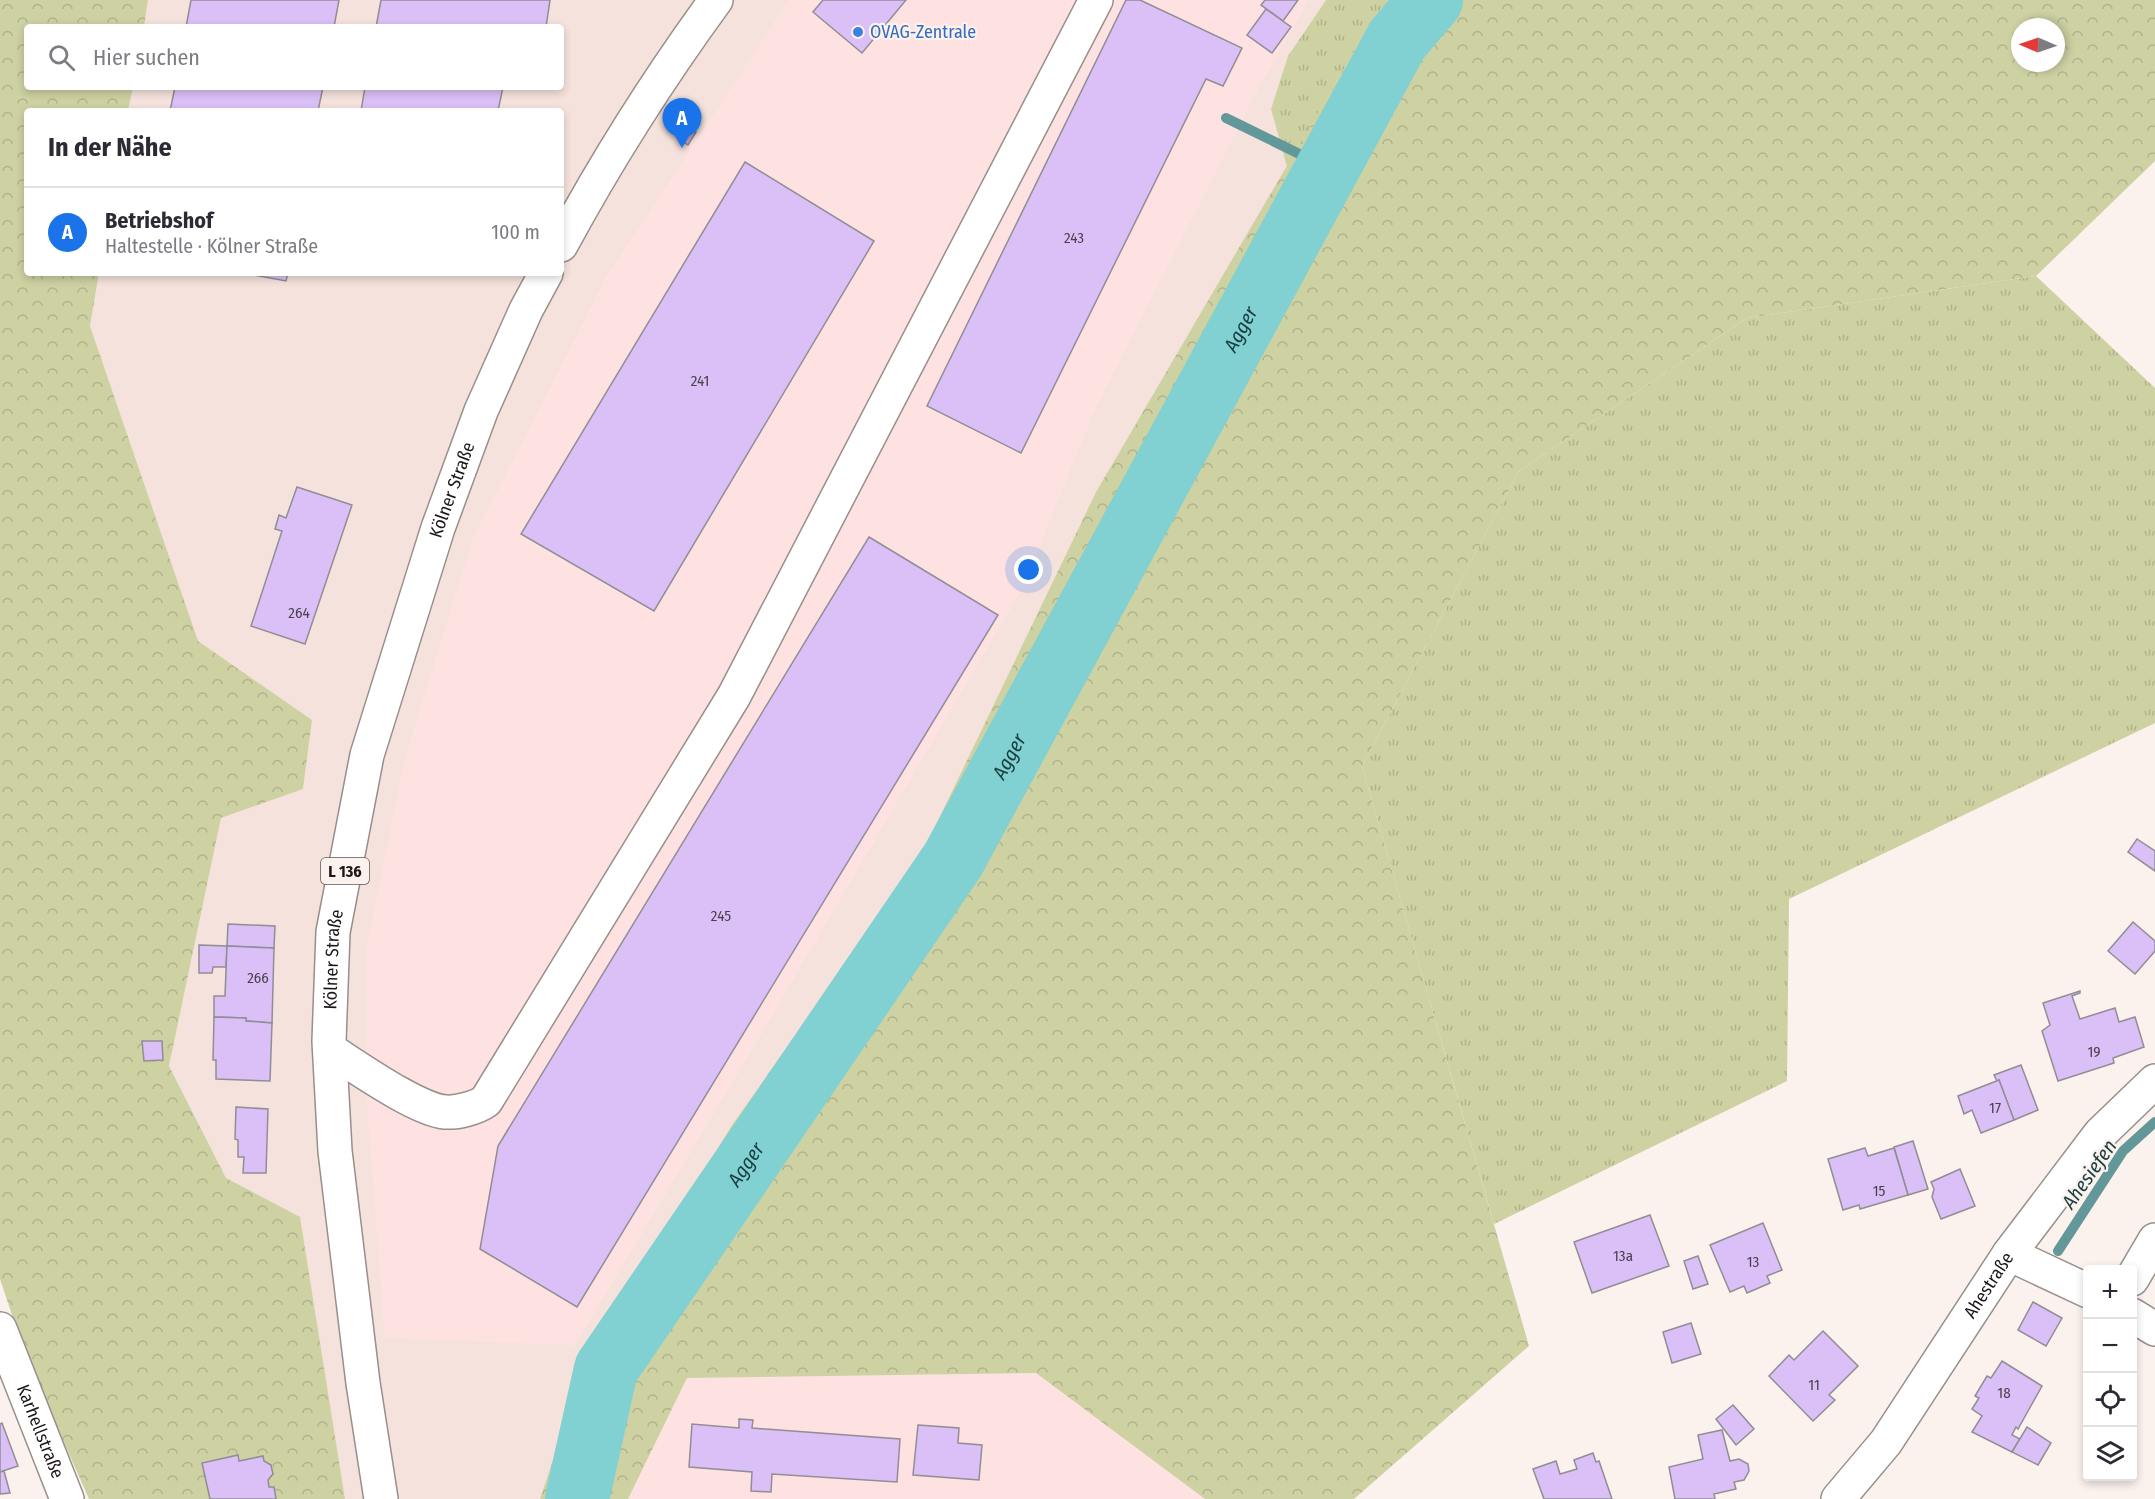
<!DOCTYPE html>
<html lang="de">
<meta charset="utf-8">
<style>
body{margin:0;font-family:"Fira Sans Condensed",sans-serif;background:#f7f7f7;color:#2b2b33}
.controls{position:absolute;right:18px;bottom:18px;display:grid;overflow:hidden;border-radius:6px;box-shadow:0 3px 9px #0003}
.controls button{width:54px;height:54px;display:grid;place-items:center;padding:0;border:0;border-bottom:2px solid #e1e1e2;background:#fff;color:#2b2b33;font:30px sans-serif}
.compass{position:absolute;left:2011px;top:18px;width:54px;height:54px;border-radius:50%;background:#fff;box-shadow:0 3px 9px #0003;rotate:272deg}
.you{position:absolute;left:1029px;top:570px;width:21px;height:21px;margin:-15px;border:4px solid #fff;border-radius:50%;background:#1a73e8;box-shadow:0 0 0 9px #1a73e833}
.badge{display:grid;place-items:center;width:39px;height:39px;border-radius:50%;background:#1a73e8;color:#fff;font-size:20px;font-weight:700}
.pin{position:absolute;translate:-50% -50px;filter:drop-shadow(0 2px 3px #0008)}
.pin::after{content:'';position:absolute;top:32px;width:21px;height:18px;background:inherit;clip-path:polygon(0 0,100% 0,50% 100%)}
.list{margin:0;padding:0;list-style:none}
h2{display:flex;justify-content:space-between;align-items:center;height:78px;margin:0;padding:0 24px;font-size:26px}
h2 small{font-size:20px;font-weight:400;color:#7c7c81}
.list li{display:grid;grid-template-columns:39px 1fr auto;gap:18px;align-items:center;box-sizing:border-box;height:90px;padding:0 24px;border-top:2px solid #e1e1e2}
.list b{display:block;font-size:22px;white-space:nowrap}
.list p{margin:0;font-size:20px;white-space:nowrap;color:#7c7c81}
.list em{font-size:20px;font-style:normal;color:#7c7c81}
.icon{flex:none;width:33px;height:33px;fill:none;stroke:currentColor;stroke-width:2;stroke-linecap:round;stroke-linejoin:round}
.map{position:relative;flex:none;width:2155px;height:1499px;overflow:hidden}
.search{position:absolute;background:#fff;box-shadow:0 3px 9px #0003;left:24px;top:24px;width:540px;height:66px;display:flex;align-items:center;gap:15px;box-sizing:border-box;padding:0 21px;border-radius:6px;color:#7c7c81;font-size:22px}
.panel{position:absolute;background:#fff;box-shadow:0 3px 9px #0003;left:24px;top:108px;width:540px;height:168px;border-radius:6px}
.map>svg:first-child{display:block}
</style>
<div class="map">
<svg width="2155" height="1499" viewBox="0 0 2155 1499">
<defs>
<pattern id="grass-tufts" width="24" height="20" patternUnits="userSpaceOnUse" patternTransform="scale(1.5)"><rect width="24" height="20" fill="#ced1a2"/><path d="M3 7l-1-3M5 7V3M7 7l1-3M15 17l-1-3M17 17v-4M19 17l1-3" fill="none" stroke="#b0b38b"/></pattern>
<pattern id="forest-crowns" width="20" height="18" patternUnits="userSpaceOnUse" patternTransform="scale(1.5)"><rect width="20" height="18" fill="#ced1a2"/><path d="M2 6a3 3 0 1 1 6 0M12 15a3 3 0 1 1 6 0" fill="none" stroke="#b0b38b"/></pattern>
</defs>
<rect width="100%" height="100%" fill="#fbf1ed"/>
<path fill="#f5e2dc" d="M148,0h1178l-38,56 -17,53 16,58 -191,325 -177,368 -187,265 -149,245 -43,129h-195l-45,-281 -74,-40 -57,-112 52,-248 82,-30 9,-68 -114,-78 -108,-316 9,-53h462v-162h-433l5,-24h428v-60h-417z"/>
<g fill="#fde2e1">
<path d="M789,0h520l-53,93 -162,319 -72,177 -264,451 -183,305 -190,-7 -18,-235 -1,-152 39,-193 68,-220 136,-266z"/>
<path d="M1036,1373l169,126h-577l59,-121z"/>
</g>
<g fill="url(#grass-tufts)">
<path d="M1326,0h65l-17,17 -87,150 -16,-58 17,-53z"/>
<path d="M2036,276l119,112v335l-366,176 -2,182 -293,143 -132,-458 157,-295 228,-153z"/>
</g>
<g fill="url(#forest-crowns)" fill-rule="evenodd">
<path d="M0,0h148l-4,27h-117v60h106l-5,24h-101v162h72l-9,53 108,315 114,79 -9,69 -82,29 -52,248 57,112 74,39 45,282h-256l-63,-142 -26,-78z"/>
<path d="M1391,0h764v161l-119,115 -289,42 -228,153 -157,295 167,580 -175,153h-149l-169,-126 -349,5 -59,121h-88l43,-129 149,-245 187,-265 177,-368 278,-475zM2020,27h36v36h-36z"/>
</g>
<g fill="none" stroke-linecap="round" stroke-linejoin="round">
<g stroke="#62989a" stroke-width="10">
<path d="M1226,118l102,50"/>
<path d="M2058,1251l65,-100 32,-29"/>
</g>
<path stroke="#81d0d2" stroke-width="64" id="s1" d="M577,1499l29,-130 347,-509 444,-820 34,-40"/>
</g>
<g fill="#dac0f6" stroke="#918d95" stroke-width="1.5">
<path d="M191,0h148l-5,27h-148z"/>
<path d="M381,0h169l-4,27h-170z"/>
<path d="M823,0h83l-44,53 -49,-41z"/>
<path d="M1126,0h14l102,48 -19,38 -17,-7 -185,374 -94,-47z"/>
<path d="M1265,0h33l-15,21 -22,-16z"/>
<path d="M1266,9l25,18 -19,26 -25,-18z"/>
<path d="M175,87h148l-5,24h-148z"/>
<path d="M365,87h138l-5,24h-137z"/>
<path d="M690,128l6,4 -8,13 -6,-4z"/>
<path d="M745,162l129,79 -220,370 -133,-77z"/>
<path d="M243,273h45l-2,8z"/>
<path d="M297,487l55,18 -47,139 -54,-18 31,-95 -7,-2 4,-14 7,3z"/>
<path d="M869,537l129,78 -421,692 -97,-58 18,-103z"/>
<path d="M2137,839l18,12v20l-27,-19z"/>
<path d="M2133,922l22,19v10l-20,23 -27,-23z"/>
<path d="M228,924l47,2 -1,22 -47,-2z"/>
<path d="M199,945l28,1 -1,21h-13l-1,6h-13z"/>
<path d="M227,946l47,2 -2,75 -26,-2v-3l-32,-1v-21h11z"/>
<path d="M2080,991v2l-8,3 8,23 35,-11 4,14 16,-5 9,30 -31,11 1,5 -56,18 -16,-50 8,-6 -7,-22z"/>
<path d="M214,1017l32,1v3l26,2 -2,58 -54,-2v-19h-3z"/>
<path d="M142,1041h20l1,19 -19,1z"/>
<path d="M2021,1065l17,45 -24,10 -15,-40 -2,1 -3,-6z"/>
<path d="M1999,1080l15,40 -33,13 -9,-23 -8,4 -6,-18z"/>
<path d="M236,1107l32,2 -2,64h-23l1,-16h-6v-17l-3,-1z"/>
<path d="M1913,1141l15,48 -20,6 -14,-48z"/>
<path d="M1865,1148l3,8 26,-8 14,47 -48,14 -1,-4 -16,5 -15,-51z"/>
<path d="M1960,1169l15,37 -34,13 -9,-22 2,-8 -3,-7z"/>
<path d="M1650,1215l19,51 -77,27 -18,-51z"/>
<path d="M1763,1223l19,47 -15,6 3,7 -23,10 -3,-7 -14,6 -20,-47z"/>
<path d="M1698,1256l10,28 -15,5 -9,-28z"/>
<path d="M2033,1302l29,16 -16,28 -28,-16z"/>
<path d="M1691,1323l10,31 -29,9 -9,-31z"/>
<path d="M1823,1331l35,35 -29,29 6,5 -22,21 -44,-45 20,-21 5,5z"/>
<path d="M2002,1361l40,25 -24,43 -2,-2 -4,8 8,4 -8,13 -40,-20 10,-16 -10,-7 7,-11 -4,-2 12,-20 4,2z"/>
<path d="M1733,1405l21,24 -18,16 -20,-26z"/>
<path d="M739,1419l14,1 -1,8 148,11 -3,43 -125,-8 -1,18 -20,-1 1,-19 -63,-5 3,-43 47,4z"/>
<path d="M2,1423l16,43 -18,6v-48z"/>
<path d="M918,1425l41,3 -1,15 24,2 -3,35 -66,-5z"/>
<path d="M2027,1427l24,16 -13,22 -26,-13z"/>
<path d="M1722,1430l8,31 9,-2 9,5 1,7 -5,9 -10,2 2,7 -22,5 1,5h-40l-6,-32 34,-8 -5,-24z"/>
<path d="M1593,1453l3,9 3,-1 13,38h-68l-11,-30 23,-8 4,13 17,-5 -3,-9z"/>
<path d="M238,1455l1,6 24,-5 1,5 7,4 2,9 -5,6 1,7h5l2,12h-66l-8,-36z"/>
<path d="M4,1471l6,22 -10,1v-22z"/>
</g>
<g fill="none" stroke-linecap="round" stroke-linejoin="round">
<g stroke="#988f8b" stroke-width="36">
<g id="minor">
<path d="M330,1050c27,17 86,59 115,62 12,1 31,-4 41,-11l248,-405 362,-696"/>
<path d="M2009,1254l79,37"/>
<path d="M2132,1279l23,-39"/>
<path d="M2132,1315l23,14"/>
<path id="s2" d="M0,1329l67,170"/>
</g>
</g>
<g stroke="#988f8b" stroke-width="36">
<g id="major">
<path d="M561,245c46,-85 98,-167 155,-245"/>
<path id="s3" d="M381,1499l-18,-116 -28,-232 -6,-110 4,-109 34,-177 71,-227 43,-117 45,-101 20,-37"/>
<path id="s4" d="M1838,1499l48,-57 123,-188 91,-120 55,-53"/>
</g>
</g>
<use href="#minor" stroke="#fff" stroke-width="33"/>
<use href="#major" stroke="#fff" stroke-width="33"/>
</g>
<circle fill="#3f7fe0" stroke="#fbf1ed" stroke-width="2" cx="858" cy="32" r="6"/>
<g text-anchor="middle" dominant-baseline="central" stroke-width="4.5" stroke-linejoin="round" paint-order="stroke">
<g font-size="15" fill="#4b414e">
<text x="1074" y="238">243</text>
<text x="700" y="381">241</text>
<text x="299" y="613">264</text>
<text x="721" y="916">245</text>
<text x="258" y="978">266</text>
<text x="2094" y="1052">19</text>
<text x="1995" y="1108">17</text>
<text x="1879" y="1191">15</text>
<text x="1623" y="1256">13a</text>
<text x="1753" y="1262">13</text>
<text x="1814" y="1385">11</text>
<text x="2004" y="1393">18</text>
</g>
<rect fill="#fbf1ed" stroke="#5e5856" stroke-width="1.5" x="321" y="858" width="48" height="26" rx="4.5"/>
<g font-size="16" font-weight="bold" fill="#1b1716">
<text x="345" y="871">L 136</text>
</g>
<g font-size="18" fill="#366cbe" stroke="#fbf1ed" text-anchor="start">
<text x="870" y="32">OVAG-Zentrale</text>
</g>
<g font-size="18" fill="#1b1716" stroke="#fbf1ed">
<text stroke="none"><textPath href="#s3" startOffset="1029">Kölner Straße</textPath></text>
<text stroke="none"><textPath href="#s3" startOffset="543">Kölner Straße</textPath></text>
<text stroke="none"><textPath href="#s4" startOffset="262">Ahestraße</textPath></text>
<text stroke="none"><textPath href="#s2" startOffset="110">Karhellstraße</textPath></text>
</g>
<g font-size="20" font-style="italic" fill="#183e40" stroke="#fbf1ed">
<text stroke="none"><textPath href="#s1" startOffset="1353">Agger</textPath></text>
<text stroke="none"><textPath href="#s1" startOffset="867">Agger</textPath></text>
<text stroke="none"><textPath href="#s1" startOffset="381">Agger</textPath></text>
<text transform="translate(2089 1174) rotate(-55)">Ahesiefen</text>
</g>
</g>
</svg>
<div class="controls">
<button>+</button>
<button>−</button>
<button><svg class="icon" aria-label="locate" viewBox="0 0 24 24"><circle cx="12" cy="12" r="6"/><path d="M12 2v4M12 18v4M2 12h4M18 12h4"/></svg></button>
<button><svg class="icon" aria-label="layers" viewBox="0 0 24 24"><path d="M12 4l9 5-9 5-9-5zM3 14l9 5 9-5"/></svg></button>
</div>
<svg class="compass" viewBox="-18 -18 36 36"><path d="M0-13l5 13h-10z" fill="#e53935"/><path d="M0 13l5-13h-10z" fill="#7c7c81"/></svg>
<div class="you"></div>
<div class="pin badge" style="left:682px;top:148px">A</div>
<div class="search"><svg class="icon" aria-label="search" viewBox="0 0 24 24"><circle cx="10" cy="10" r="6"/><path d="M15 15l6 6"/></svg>Hier suchen</div>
<section class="panel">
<h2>In der Nähe<small></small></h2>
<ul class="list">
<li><span class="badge">A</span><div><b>Betriebshof</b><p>Haltestelle · Kölner Straße</p></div><em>100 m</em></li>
</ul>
</section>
</div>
